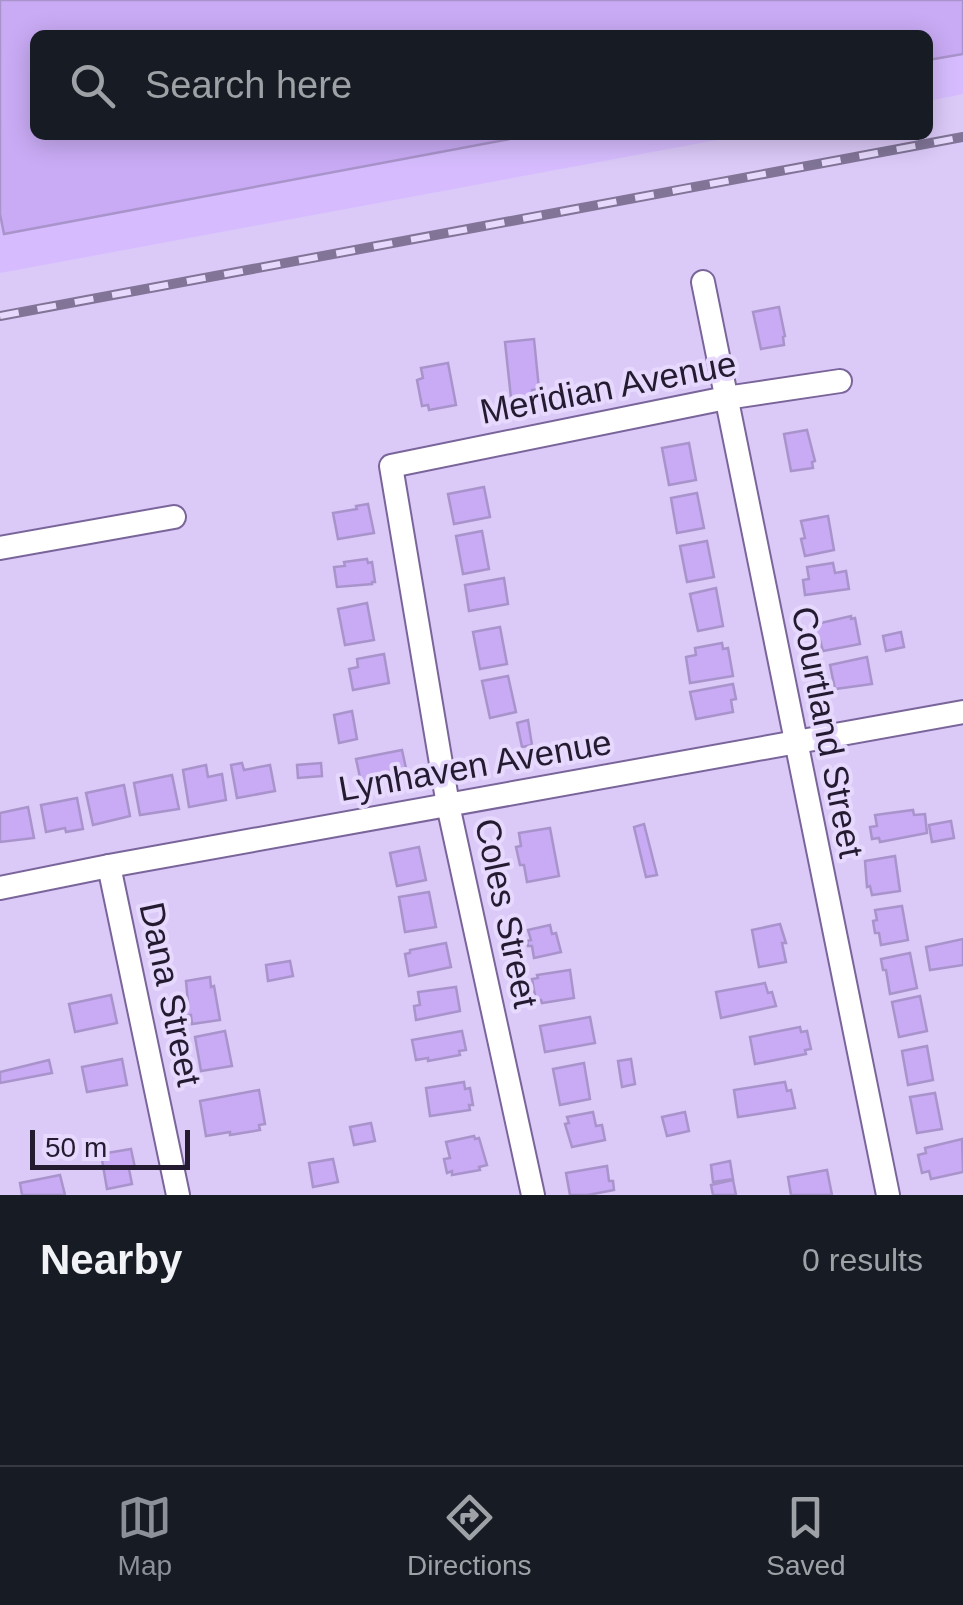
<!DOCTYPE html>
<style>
body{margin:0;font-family:Arial,sans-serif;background:#242831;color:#f1f3f6}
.scale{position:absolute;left:30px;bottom:25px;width:160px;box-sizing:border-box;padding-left:10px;border:5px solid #241b31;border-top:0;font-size:28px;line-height:35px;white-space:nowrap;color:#241b31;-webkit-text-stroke:8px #e6d9fd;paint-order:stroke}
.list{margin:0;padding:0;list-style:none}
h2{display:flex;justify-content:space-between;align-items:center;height:130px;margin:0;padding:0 40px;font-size:42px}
h2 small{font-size:32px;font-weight:400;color:#9ea1a6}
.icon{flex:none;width:55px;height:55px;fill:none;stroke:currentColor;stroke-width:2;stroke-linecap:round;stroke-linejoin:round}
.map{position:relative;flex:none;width:963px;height:1195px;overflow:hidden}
.search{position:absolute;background:#171b24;box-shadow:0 5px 25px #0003;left:30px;right:30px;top:30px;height:110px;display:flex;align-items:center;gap:25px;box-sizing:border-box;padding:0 35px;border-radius:15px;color:#9ea1a6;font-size:38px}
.sheet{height:270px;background:#171b24}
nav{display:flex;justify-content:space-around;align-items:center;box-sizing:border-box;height:140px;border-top:2px solid #363941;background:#171b24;font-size:28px;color:#9ea1a6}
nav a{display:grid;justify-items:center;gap:5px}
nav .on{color:#8c9099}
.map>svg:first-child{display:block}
</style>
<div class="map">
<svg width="963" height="1195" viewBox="0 0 963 1195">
<rect width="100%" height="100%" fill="#dbc9f8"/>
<path fill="#d6bcfe" d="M0,0h963v94l-35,7v-66h-893v100h709l-744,138z"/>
<g fill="#c9abf5" stroke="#a993cb" stroke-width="2.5">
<path d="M0,0h963v54l-35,6v-25h-893v100h496l-527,99 -4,-20z"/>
<path d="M779,307l6,29 -2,1 1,8 -23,4 -8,-37z"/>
<path d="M534,339l5,50 -7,1v6l-21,2 -6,-56z"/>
<path d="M448,363l8,42 -27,5 -1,-5 -6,1 -5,-26 6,-2 -2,-10z"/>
<path d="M807,430l8,31 -3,1 1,6 -22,3 -7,-37z"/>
<path d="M689,443l7,37 -27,5 -7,-37z"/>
<path d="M484,487l6,30 -36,7 -6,-30z"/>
<path d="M697,493l7,35 -27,5 -6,-35z"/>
<path d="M368,504l6,29 -36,6 -5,-26 24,-4 -1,-3z"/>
<path d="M828,516l6,34 -29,6 -4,-17 4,-1 -4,-17z"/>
<path d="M482,531l7,38 -26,5 -7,-38z"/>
<path d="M707,541l7,36 -27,5 -7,-36z"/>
<path d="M367,559l1,4 4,-1 3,20h-3v2l-35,3 -3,-20 11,-1 -1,-4z"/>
<path d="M833,563l2,10 11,-2 3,18 -44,6 -2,-15 6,-1 -2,-12z"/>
<path d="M504,578l4,26 -39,7 -4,-26z"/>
<path d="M716,588l7,38 -25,5 -8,-37z"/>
<path d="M367,603l7,37 -29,5 -7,-36z"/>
<path d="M851,616v3l4,-1 5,26 -37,7 -3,-11 -5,1 -3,-16z"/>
<path d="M500,627l7,37 -27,5 -7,-37z"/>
<path d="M901,632l3,15 -18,4 -3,-15z"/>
<path d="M722,643l1,6 5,-1 5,28 -43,7 -4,-26 10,-2 -1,-7z"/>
<path d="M384,654l5,29 -36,7 -4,-21 9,-2 -1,-8z"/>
<path d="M867,657l5,27 -37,5 -5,-24z"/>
<path d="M508,676l8,36 -26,6 -8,-37z"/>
<path d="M733,684l3,15 -5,1 2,12 -37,7 -6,-27z"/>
<path d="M352,711l5,28 -18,4 -5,-28z"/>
<path d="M528,720l4,25 -10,2 -5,-24z"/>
<path d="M402,750l5,23 -46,9 -5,-23z"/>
<path d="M242,763l2,7 26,-5 5,26 -38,7 -6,-33z"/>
<path d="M321,763l1,13 -24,2 -1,-13z"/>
<path d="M206,765l2,12 14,-3 4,26 -37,7 -6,-37z"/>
<path d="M172,775l7,34 -39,6 -6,-32z"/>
<path d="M124,785l6,31 -37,9 -7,-32z"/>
<path d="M77,798l6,31 -17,3 -1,-4 -19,4 -5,-27z"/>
<path d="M28,807l6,31 -34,4v-29z"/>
<path d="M913,810l1,5 11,-1 2,19 -47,9 -1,-4 -7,1 -2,-12 7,-1 -2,-11z"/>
<path d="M951,821l3,17 -22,4 -3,-17z"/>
<path d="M644,824l13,51 -11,2 -12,-50z"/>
<path d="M550,828l9,48 -32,6 -3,-17h-4l-4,-18 5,-1 -2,-13z"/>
<path d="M419,847l7,33 -29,6 -7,-33z"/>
<path d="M895,856l5,35 -28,4 -2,-9 -3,1 -2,-26z"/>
<path d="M429,892l7,35 -31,5 -6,-35z"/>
<path d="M902,906l6,34 -27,5 -2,-12h-4l-2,-12 4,-1 -2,-10z"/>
<path d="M780,924l6,19h-4l4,19 -27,5 -7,-37z"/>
<path d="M550,925l2,9 4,-1 5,19 -27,6 -2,-12h-4l-1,-5 4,-1 -3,-10z"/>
<path d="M963,939v26l-33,5 -4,-23z"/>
<path d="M446,943l5,24 -42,9 -4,-22 5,-1v-3z"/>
<path d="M910,953l7,35 -27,6 -4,-24h-3l-2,-11z"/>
<path d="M290,961l3,15 -25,5 -2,-16z"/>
<path d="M570,970l4,28 -32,5 -1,-3 -5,1 -4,-22 6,-1 -1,-3z"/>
<path d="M210,977l1,10 3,-1 6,34 -28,4 -1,-9 -8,1 -2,-13 7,-1 -2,-21z"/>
<path d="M765,983l3,10 4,-1 4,14 -55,12 -5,-26z"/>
<path d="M456,987l4,24 -44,9 -2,-14 6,-1 -2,-13z"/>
<path d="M111,995l6,28 -42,9 -6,-28z"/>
<path d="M920,996l7,35 -28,6 -7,-35z"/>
<path d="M590,1017l5,26 -50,9 -5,-26z"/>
<path d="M800,1027l1,5 6,-1 4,18 -6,1 1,4 -51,10 -5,-27z"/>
<path d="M225,1031l7,35 -31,5 -6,-34z"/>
<path d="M462,1031l4,19 -7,1 1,4 -32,6v-3l-12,2 -4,-20z"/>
<path d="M927,1046l6,34 -25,5 -6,-34z"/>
<path d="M122,1059l5,26 -40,7 -5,-25z"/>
<path d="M631,1059l4,25 -13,3 -4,-26z"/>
<path d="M49,1060l3,13 -52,10v-11z"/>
<path d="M584,1063l6,36 -30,6 -7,-36z"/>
<path d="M464,1082l1,7 5,-1 3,17h-4l1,5 -40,6 -4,-28z"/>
<path d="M785,1082l2,9 4,-1 4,18 -57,9 -4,-27z"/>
<path d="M259,1090l6,34 -6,1 1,5 -30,5v-3l-24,4 -6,-35z"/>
<path d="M935,1093l7,36 -25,4 -7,-36z"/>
<path d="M593,1112l3,14 6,-1 3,15 -33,7 -7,-23 4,-1 -2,-6z"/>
<path d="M685,1112l4,19 -22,5 -5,-19z"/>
<path d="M371,1123l4,18 -21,4 -4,-18z"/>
<path d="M474,1136l1,3 4,-1 8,27 -8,2 1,3 -28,5v-4l-5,2 -3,-14 6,-1 -4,-16z"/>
<path d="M962,1139l1,33 -32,7 -2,-8 -7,2 -4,-18 8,-2 -1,-5z"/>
<path d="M131,1149l4,19 -6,1 3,15 -25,5 -6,-35z"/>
<path d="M333,1159l5,23 -25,5 -4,-24z"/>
<path d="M730,1161l3,18 -20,3 -2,-17z"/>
<path d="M607,1166l2,15h4l1,9 -26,5h-18l-4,-22z"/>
<path d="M827,1170l5,25h-41l-3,-18z"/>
<path d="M60,1175l5,20h-43l-2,-12z"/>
<path d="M733,1180l3,15h-23l-2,-10z"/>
</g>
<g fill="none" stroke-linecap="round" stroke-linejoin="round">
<g stroke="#7a659a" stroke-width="26">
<g id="minor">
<path d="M703,282l185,913"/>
<path d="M0,548l174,-31"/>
<path d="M109,866l69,329"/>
<path d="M0,888l109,-22 854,-154"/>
<path d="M533,1195l-85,-390 -57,-339 335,-68 114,-17"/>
</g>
</g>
<use href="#minor" stroke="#fff" stroke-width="22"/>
<g stroke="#817497" stroke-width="10">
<path id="rail" d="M0,316l963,-179"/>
</g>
<use href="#rail" stroke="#e6d9fd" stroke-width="6" stroke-dasharray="19" stroke-linecap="butt"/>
</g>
<g text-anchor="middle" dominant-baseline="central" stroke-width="8" stroke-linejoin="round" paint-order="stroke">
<g font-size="35" fill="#241b31" stroke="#e6d9fd">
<text transform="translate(608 387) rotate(-11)">Meridian Avenue</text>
<text transform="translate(828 732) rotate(79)">Courtland Street</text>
<text transform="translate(475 765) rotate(-10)">Lynhaven Avenue</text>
<text transform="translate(507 913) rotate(78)">Coles Street</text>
<text transform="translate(171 994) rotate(78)">Dana Street</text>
</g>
</g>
</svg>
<div class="scale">50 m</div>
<div class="search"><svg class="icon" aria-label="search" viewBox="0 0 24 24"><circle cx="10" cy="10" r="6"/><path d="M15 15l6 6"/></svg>Search here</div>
</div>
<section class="sheet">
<h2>Nearby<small>0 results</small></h2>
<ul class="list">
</ul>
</section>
<nav>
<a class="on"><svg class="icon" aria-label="map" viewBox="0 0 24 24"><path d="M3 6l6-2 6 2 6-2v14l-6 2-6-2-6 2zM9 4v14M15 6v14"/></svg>Map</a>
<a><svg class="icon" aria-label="directions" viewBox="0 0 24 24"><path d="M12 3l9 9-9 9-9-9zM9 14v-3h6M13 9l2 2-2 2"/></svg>Directions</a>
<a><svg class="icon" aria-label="saved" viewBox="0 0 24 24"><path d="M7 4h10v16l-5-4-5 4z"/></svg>Saved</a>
</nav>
